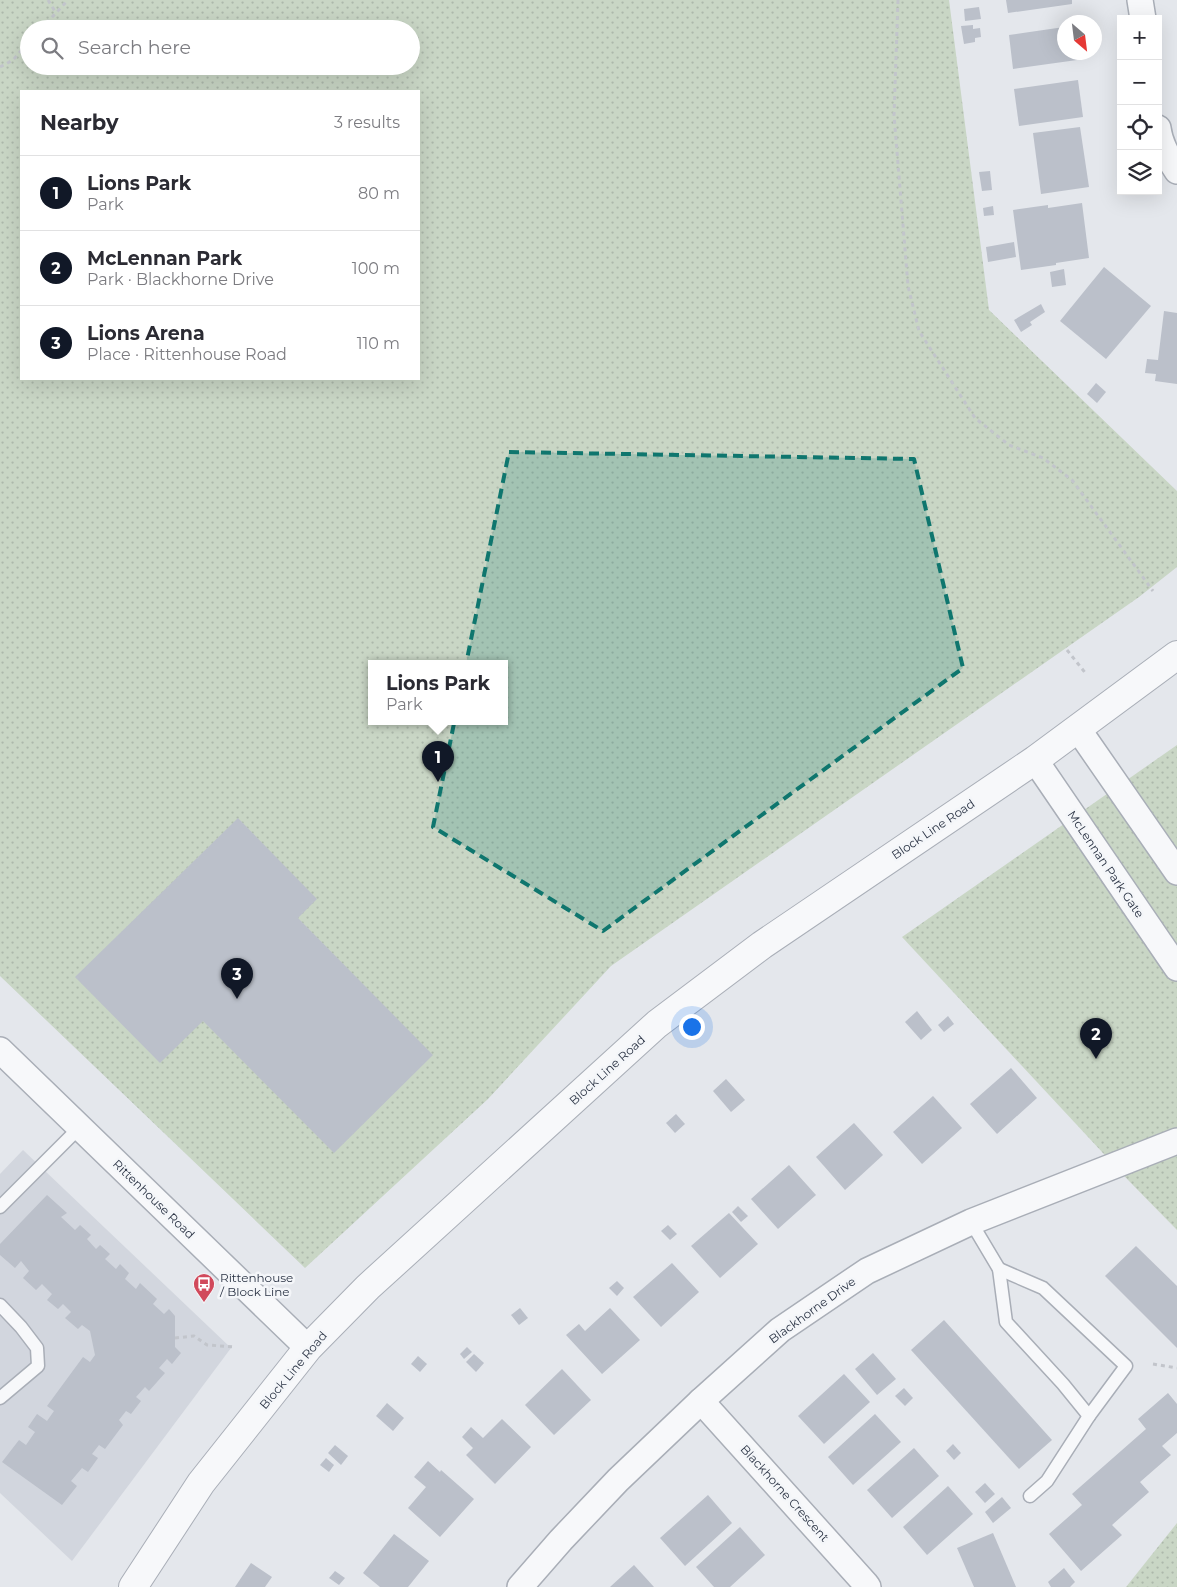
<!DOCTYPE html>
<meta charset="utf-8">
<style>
body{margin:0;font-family:Montserrat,sans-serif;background:#f7f7f7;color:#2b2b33}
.controls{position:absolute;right:15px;top:15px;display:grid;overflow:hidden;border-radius:0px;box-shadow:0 5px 20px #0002}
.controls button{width:45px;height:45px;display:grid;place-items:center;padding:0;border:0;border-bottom:1px solid #e1e1e2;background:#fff;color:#2b2b33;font:25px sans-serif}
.compass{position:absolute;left:1057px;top:15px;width:45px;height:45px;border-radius:50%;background:#fff;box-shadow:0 5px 20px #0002;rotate:152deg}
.you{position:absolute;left:691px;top:1026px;width:18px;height:18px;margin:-12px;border:4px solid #fff;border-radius:50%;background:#1a73e8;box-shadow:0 0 0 8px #1a73e833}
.badge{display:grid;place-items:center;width:32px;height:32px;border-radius:50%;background:#111827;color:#fff;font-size:16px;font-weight:700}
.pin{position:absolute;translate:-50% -41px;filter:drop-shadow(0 1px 2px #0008)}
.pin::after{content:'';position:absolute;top:26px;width:18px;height:15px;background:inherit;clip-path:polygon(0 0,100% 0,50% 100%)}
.popup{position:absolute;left:368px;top:660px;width:140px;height:65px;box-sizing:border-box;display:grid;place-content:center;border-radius:0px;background:#fff;filter:drop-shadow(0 1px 4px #0005);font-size:16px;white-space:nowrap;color:#7c7c81}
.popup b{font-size:19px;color:#2b2b33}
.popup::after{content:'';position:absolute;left:50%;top:100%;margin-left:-10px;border:10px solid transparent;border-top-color:#fff}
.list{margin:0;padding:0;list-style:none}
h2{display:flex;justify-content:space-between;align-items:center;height:65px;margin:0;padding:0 20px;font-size:21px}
h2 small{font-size:16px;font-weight:400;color:#7c7c81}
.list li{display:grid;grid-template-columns:32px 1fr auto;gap:15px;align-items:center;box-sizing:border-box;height:75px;padding:0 20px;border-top:1px solid #e1e1e2}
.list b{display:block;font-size:19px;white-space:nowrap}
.list p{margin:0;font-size:16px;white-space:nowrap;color:#7c7c81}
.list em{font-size:16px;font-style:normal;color:#7c7c81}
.icon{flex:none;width:28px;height:28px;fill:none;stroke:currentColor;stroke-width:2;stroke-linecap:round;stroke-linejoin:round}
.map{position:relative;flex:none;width:1177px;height:1587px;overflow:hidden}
.search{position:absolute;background:#fff;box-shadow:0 5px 20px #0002;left:20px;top:20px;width:400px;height:55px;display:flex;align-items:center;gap:12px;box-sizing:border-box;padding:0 18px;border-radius:28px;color:#7c7c81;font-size:19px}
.panel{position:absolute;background:#fff;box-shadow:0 5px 20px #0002;left:20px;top:90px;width:400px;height:290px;border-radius:0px}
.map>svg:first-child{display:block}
</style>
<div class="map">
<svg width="1177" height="1587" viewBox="0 0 1177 1587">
<defs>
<pattern id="park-dots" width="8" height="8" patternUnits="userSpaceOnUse" patternTransform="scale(1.25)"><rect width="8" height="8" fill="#c9d6c5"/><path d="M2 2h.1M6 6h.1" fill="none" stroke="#adb8ab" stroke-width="1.8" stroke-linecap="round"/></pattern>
</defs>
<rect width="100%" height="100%" fill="#e4e7ec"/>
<path fill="#d2d6de" d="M23,1150l208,198 -159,213 -72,-68v-319z"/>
<g fill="url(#park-dots)" fill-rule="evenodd">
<path d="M0,0h949l40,310 188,181v76l-38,30 -528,369 -123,133 -183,169 -305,-292zM29,29h382v37h-382zM21,91h398v288h-398zM372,663h132v58h-132z"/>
<path d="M1177,745v485l-48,-49 -227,-244z"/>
<path d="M1177,1523v64h-51z"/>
</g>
<g fill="#bbc0ca">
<path d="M1006,0h66v4l-64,9z"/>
<path d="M979,7l2,12 -16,2 -1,-12z"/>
<path d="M973,25v4l7,-1 1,9 -6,1v4l-11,2 -3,-18z"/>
<path d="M1064,27v25h12l1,8 -64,9 -4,-34z"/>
<path d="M1078,80l5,37 -64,9 -5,-37z"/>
<path d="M1080,127l9,60 -48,7 -8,-61z"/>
<path d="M990,171l2,19 -10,1 -3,-19z"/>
<path d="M1082,203l7,55 -33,5v2l-35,5 -8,-60 35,-5v3z"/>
<path d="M993,206l1,9 -10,1 -1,-8z"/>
<path d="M1014,242l2,15 -28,5 -2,-15z"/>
<path d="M1104,267l47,39 -45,53 -46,-38z"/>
<path d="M1064,269l2,16 -14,2 -2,-15z"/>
<path d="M1041,304l4,8 -15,10 2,3 -11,7 -7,-12z"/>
<path d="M1164,311l13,2v71l-22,-3 1,-7 -11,-1 2,-14 11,1z"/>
<path d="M1096,383l10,9 -9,11 -10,-9z"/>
<path d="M238,818l79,81 -19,19 135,137 -99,98 -131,-132 -43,42 -85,-86z"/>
<path d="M917,1011l15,19 -11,10 -16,-18z"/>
<path d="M948,1016l6,8 -10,8 -6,-7z"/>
<path d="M1011,1068l26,30 -40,36 -27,-30z"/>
<path d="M726,1079l19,21 -14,12 -18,-21z"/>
<path d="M933,1096l29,32 -40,36 -29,-32z"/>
<path d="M676,1114l9,10 -10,9 -9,-10z"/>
<path d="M854,1123l29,32 -38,35 -29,-33z"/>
<path d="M789,1165l27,30 -38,34 -27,-30z"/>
<path d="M47,1195l20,18 -6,4 14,13 5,-5 11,10 -4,4 9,10 4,-4 10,9 -5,5 11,10 4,-5 9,9 -4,6 11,10 4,-6 17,16 -4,5 11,10 5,-5 6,7v31l6,6 -9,11 -5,-5 -8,9 6,5 -16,18 -4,-4 -9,10 5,4 -10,13 -5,-3 -7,9 4,5 -18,24 -6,-4 -7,9 6,4 -10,14 -6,-4 -11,13 6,5 -15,19 -60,-43 17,-22 7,5 9,-13 -7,-5 9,-13 10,7 7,-10 -7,-5 36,-49 7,5 5,-7 -5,-24 -8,-6 -4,4 -13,-11 6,-6 -8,-8 -5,5 -11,-9 5,-6 -10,-10 -6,6 -13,-12 6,-7 -8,-10 -6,7 -15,-13v-11z"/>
<path d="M738,1206l10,10 -7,6 -9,-10z"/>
<path d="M729,1213l29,31 -38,34 -29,-32z"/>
<path d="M668,1225l9,9 -7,6 -9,-9z"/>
<path d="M1136,1246l41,40v62l-72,-72z"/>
<path d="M672,1263l27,29 -38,35 -28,-30z"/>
<path d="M617,1281l7,7 -7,8 -8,-8z"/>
<path d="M520,1308l8,10 -9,7 -8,-10z"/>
<path d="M610,1308l30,32 -38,34 -36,-39 13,-11 6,7z"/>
<path d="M944,1320l108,120 -33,29 -108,-119z"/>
<path d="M467,1347l5,5 -8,7 -4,-5z"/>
<path d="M873,1353l23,26 -19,16 -22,-26z"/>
<path d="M474,1354l10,9 -8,9 -10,-10z"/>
<path d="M418,1356l9,8 -7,8 -9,-8z"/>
<path d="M562,1369l29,31 -37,35 -29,-30z"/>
<path d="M844,1374l26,28 -46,42 -26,-28z"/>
<path d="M904,1388l9,10 -8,8 -10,-10z"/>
<path d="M1168,1393l9,11v29l-15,13 9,9 -31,27 9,10 -37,33 10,10 -41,36 -32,-37 33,-29 -10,-11 74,-65 -8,-10z"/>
<path d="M387,1403l17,15 -11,13 -17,-15z"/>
<path d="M875,1414l26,28 -48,43 -25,-28z"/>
<path d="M502,1419l29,28 -36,37 -29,-29 7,-7 -11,-11 9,-10 12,11z"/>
<path d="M953,1444l8,9 -7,7 -8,-9z"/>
<path d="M335,1445l13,11 -7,9 -13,-12z"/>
<path d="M914,1448l25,28 -47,42 -25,-28z"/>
<path d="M326,1458l8,7 -5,7 -9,-7z"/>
<path d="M428,1461l12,11 1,-2 33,29 -34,38 -32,-29 18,-21 -12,-10z"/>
<path d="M985,1483l10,11 -10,9 -10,-11z"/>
<path d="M948,1486l25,28 -46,41 -24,-28z"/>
<path d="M708,1495l24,28 -47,43 -25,-28z"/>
<path d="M1002,1497l9,11 -18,15 -8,-11z"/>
<path d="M740,1527l25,28 -35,32h-16l-18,-20z"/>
<path d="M993,1533l23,54h-42l-17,-39z"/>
<path d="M394,1534l35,27 -21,26h-28l-17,-14z"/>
<path d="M251,1563l21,14 -7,10h-30z"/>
<path d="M634,1565l20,22h-44z"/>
<path d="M1064,1568l11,14 -5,5h-19l-3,-5z"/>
<path d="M335,1571l10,7 -6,7 -10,-7z"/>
</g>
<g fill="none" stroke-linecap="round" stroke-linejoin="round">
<g stroke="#a9aeb7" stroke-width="15">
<g id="service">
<path d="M0,1207l80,-80"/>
<path d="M971,1222l28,47 7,53 57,62 26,32"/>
<path d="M999,1269l44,19 83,78 -37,50 -42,65 -17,15"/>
<path d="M0,1305l21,22 16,21 1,18 -38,32"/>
</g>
</g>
<g stroke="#a9aeb7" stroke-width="28">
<g id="minor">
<path d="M1140,0l3,19"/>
<path d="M1158,128c2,16 10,29 19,43"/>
<path d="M1078,729l99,143"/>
<path d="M1035,760l142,208"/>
<path d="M0,1050l308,298"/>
<path d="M701,1401l164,182 3,4"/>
<path d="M520,1587l41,-47 57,-60 83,-79 79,-71 87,-59 104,-49 206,-81"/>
</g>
</g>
<g stroke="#a9aeb7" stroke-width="30">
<path id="tertiary" d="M133,1587l68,-104 107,-135 60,-61 289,-263 105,-79 273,-185 142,-105"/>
</g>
<g stroke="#c2c5cb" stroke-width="3" stroke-dasharray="4 4" stroke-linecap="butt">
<path d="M48,0l8,13"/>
<path d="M898,0l-4,115 14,171 11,45 56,87 34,27 34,13 29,22 81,111"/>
<path d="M41,29l27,-29"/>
<path d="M0,67l13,-7 16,-18"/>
<path d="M1067,650l20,25"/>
<path d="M175,1338l19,-2 13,9 29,2"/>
<path d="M1153,1364l24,4"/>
</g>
<use href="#service" stroke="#f7f8fa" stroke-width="12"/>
<use href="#minor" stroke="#f7f8fa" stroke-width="25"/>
<use href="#tertiary" stroke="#f7f8fa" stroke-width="28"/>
</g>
<path fill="#0f766e" fill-opacity="0.2" stroke="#0f766e" stroke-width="4" stroke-dasharray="10 6" stroke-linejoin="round" d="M509,452l405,7 49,209 -360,263 -170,-104z"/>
<defs>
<g id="bus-pin" transform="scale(1.125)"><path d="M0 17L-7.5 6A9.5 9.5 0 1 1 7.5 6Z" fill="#d1495b" stroke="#f4f6f9"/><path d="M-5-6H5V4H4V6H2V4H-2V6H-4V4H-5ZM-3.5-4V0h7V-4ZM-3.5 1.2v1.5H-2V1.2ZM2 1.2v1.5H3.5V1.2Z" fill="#fff"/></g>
</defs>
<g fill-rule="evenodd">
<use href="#bus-pin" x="204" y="1284"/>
</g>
<g text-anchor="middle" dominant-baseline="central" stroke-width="5" stroke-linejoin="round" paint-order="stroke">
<g font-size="12" fill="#2b3445" stroke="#f4f6f9">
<text transform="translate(933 829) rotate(-34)">Block Line Road</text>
<text transform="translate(1106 864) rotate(56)">McLennan Park Gate</text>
<text transform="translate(607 1070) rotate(-42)">Block Line Road</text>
<text transform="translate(154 1199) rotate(44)">Rittenhouse Road</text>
<text transform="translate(812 1310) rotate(-36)">Blackhorne Drive</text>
<text transform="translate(293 1370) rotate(-50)">Block Line Road</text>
<text transform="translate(785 1493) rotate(48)">Blackhorne Crescent</text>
</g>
<g font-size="12" fill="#2b3445" stroke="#f4f6f9" text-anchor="start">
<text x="220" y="1277">Rittenhouse<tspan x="220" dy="14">/ Block Line</tspan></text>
</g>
</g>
</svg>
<div class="controls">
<button>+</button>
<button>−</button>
<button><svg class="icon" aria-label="locate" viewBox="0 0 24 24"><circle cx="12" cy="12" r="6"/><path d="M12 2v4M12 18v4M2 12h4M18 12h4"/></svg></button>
<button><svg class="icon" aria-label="layers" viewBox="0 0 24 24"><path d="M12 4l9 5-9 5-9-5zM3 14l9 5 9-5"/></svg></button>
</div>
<svg class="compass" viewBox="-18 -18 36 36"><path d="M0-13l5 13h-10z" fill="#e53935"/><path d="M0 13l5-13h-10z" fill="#7c7c81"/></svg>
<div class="you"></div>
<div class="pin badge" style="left:438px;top:782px">1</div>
<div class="popup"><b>Lions Park</b>Park</div>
<div class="pin badge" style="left:1096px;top:1059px">2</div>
<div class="pin badge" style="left:237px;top:999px">3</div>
<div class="search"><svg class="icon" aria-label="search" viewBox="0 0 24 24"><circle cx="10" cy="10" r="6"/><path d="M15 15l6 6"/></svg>Search here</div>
<section class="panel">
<h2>Nearby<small>3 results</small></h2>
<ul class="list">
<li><span class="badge">1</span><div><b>Lions Park</b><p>Park</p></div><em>80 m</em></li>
<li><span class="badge">2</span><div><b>McLennan Park</b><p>Park · Blackhorne Drive</p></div><em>100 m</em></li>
<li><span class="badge">3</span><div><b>Lions Arena</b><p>Place · Rittenhouse Road</p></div><em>110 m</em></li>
</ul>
</section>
</div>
